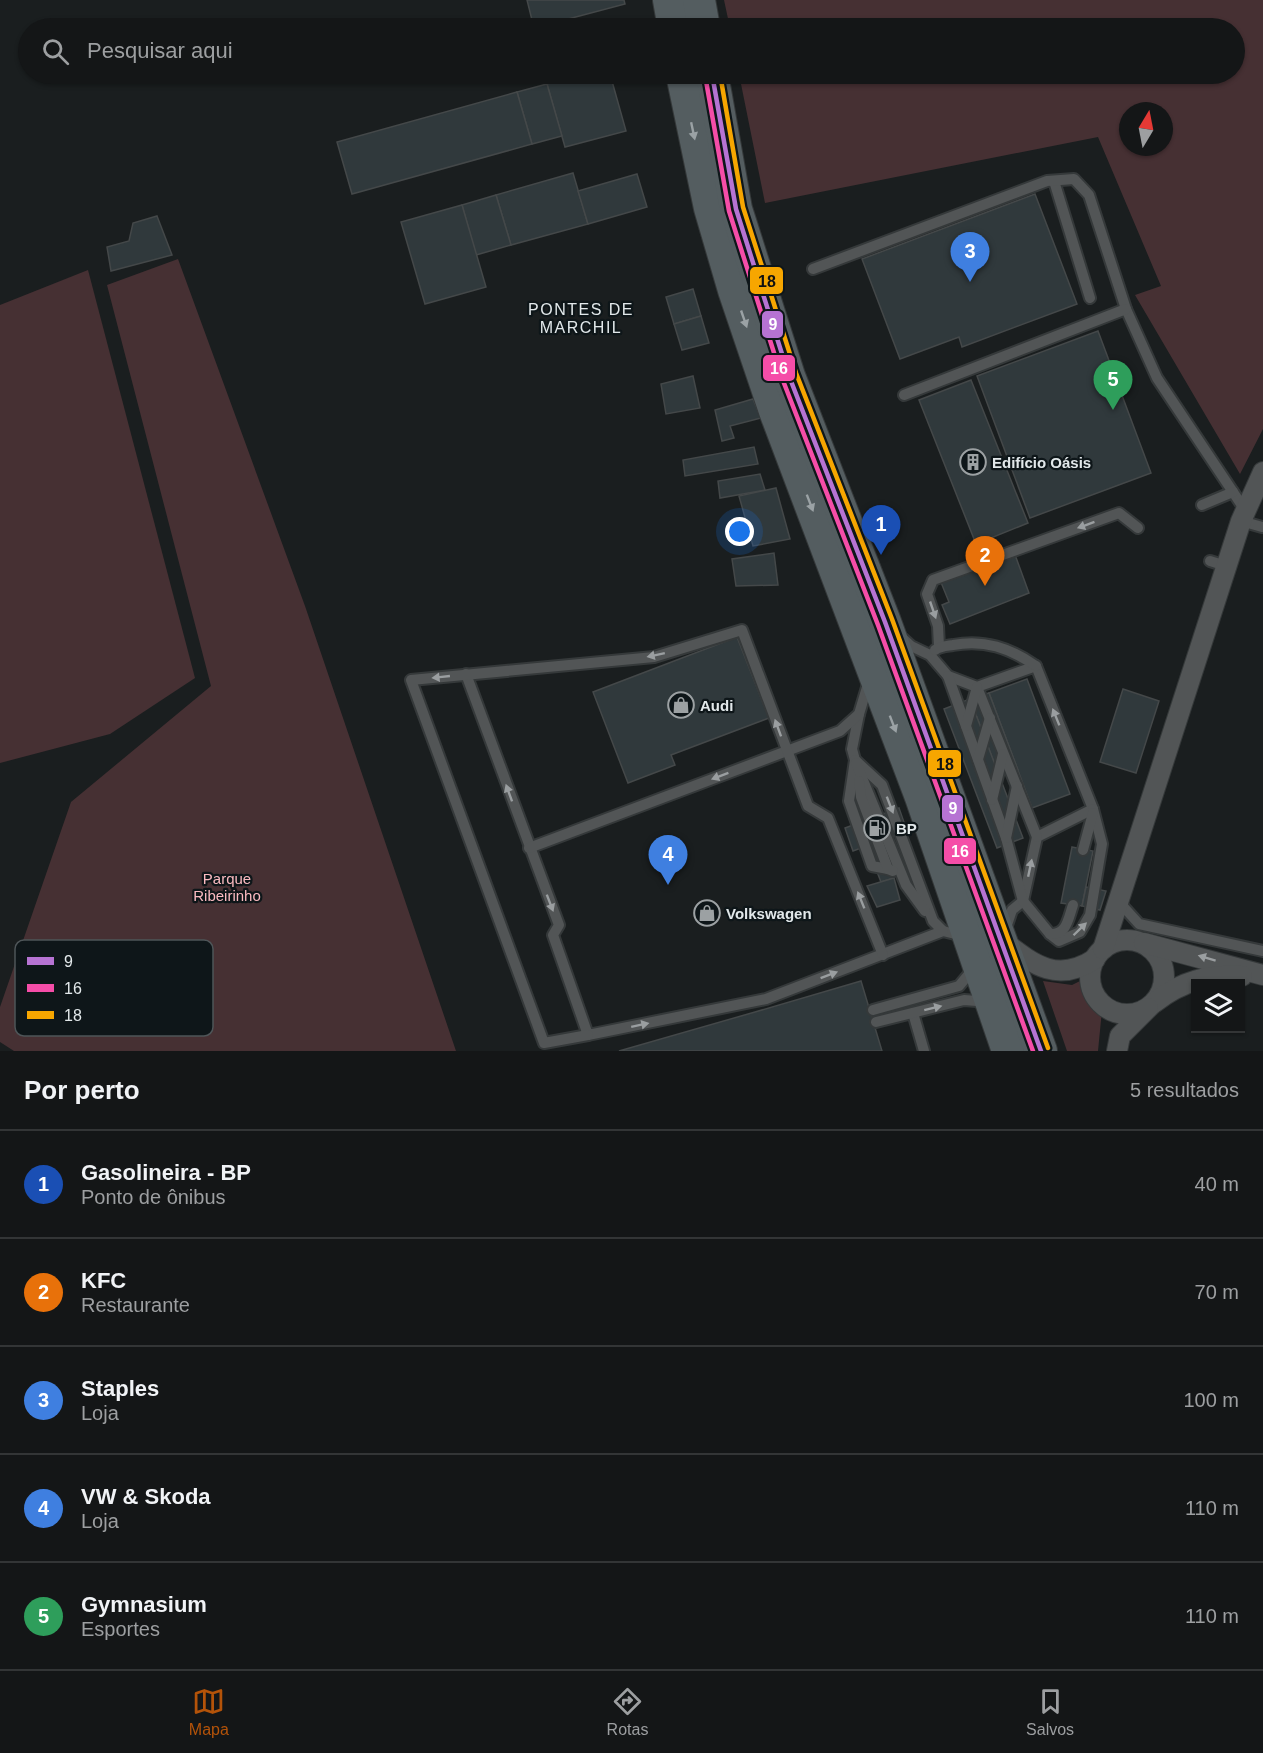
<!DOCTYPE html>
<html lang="pt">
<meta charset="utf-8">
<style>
body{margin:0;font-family:Helvetica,sans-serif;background:#1d1f20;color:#f1f3f6}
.controls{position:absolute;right:18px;bottom:18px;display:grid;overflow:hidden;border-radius:0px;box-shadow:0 2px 4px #0004}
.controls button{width:54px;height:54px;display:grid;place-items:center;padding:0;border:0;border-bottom:2px solid #333536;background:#141617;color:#f1f3f6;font:30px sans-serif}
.compass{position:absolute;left:1119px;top:102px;width:54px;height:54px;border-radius:50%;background:#141617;box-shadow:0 2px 4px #0004;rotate:10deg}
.you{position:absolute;left:740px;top:532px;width:21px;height:21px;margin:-15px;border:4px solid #fff;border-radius:50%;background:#1a73e8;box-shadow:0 0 0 9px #1a73e833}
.badge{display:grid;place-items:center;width:39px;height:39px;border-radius:50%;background:#b45309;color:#fff;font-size:20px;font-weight:700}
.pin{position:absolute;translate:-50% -50px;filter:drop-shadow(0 2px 3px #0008)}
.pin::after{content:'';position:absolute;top:32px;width:21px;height:18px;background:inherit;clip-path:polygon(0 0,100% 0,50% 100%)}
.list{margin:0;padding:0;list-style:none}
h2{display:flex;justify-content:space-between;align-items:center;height:78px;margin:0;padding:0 24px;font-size:26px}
h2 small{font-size:20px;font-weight:400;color:#9d9fa1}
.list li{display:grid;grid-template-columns:39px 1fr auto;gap:18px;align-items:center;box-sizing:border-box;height:108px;padding:0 24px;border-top:2px solid #333536}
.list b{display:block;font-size:22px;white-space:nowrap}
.list p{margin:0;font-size:20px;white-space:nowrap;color:#9d9fa1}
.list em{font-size:20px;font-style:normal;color:#9d9fa1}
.icon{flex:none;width:33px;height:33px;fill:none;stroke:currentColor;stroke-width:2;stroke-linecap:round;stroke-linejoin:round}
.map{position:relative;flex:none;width:1263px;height:1051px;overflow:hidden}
.search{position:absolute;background:#141617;box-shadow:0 2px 4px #0004;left:18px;right:18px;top:18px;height:66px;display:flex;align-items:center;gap:15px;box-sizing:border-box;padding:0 21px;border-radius:33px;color:#9d9fa1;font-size:22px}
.sheet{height:618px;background:#141617}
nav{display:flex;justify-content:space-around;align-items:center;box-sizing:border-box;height:84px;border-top:2px solid #333536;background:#141617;font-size:16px;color:#9d9fa1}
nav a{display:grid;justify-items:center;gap:3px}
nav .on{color:#b45309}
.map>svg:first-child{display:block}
</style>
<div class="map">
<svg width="1263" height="1051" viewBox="0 0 1263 1051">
<rect width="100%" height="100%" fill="#1a1e1f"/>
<g fill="#463033" fill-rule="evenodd">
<path d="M724,0h539v429l-23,45 -105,-179 26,-9 -63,-149 -333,66 -26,-129h495v-46h-504zM1128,111h36v36h-36z"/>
<path d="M178,259l127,347 151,445h-442l-14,-9v-35l71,-205 140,-116 -104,-401z"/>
<path d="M88,270l107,408 -85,56 -110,29v-458z"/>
<path d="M1084,979l7,18 11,13 -4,41h-31l-24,-70 29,4z"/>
</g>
<g fill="#30393c" stroke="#444849" stroke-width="1.5">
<path d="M527,0h97l1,4 -91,24z"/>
<path d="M585,74h25l16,57 -61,16 -18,-63z"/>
<path d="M547,84l15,52 -30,8 -15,-52z"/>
<path d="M517,92l15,52 -180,50 -15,-52z"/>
<path d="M573,173l15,51 -77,21 -15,-50z"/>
<path d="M637,174l10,33 -59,17 -10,-33z"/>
<path d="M1035,194l42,110 -115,43 -3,-10 -59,22 -38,-100z"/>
<path d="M496,195l15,50 -35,10 -14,-50z"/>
<path d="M462,205l24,82 -61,17 -24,-82z"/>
<path d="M157,216l15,39 -61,16 -4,-24 22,-6 4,-18z"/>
<path d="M693,289l8,27 -27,8 -8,-27z"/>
<path d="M701,316l8,27 -27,7 -8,-26z"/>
<path d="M1098,331l53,142 -121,45 -53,-142z"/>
<path d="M693,376l7,32 -34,6 -5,-30z"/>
<path d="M971,380l57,143 -52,21 -57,-144z"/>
<path d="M753,399l8,19 -31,8 4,12 -12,3 -7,-31z"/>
<path d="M754,447l4,17 -73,12 -2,-16z"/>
<path d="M760,474l5,16 -45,8 -2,-17z"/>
<path d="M776,488l14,51 -37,7 -14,-50z"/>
<path d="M1014,552l15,41 -79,31 -8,-19 7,-3 -9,-22z"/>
<path d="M774,553l4,32 -42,1 -4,-27z"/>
<path d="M737,637l32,81 -98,37 4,10 -47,18 -35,-91z"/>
<path d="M1027,679l43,115 -38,14 -43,-115z"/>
<path d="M1123,689l36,12 -23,72 -36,-11z"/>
<path d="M989,693l29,77 -19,6 -29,-77z"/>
<path d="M970,699l53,139 -26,10 -53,-139z"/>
<path d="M899,808l8,23 -54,20 -8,-23z"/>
<path d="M879,841l15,37 -13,4 -14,-36z"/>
<path d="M1072,847l21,4 -11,55 -21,-3z"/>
<path d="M894,878l6,22 -23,7 -10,-21z"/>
<path d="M1086,887l20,4 -6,19 -18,-4z"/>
<path d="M861,981l21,70h-263l136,-39z"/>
</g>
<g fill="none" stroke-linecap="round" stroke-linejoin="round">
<g stroke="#35393a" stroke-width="14">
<g id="lane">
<path d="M1054,181l36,117"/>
<path d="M813,269l234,-88 27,-2 15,16 37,114 31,69 88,132"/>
<path d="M904,395l222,-86"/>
<path d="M1202,505l31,-13"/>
<path d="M1241,521l21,6"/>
<path d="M1210,561l16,5"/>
<path d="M900,636l11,10 19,9 18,21 29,11 59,-21 57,143 -56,28 -14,64 -11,9 -7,21"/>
<path d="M939,647l-1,-21 -11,-32 6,-14 186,-67 19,15"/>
<path d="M935,650c5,-4 11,-4 18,-5 31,-6 57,3 83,21"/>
<path d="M466,674l93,251 -6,10 35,100 178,-36 177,-68 20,5"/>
<path d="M948,676l58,162 17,63 27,33 9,7 21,-9 10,-17 12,-71 -9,-35"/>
<path d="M977,687l60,150"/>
<path d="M859,714l-7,35 3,11 -6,41 23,65 16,3"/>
<path d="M966,726l11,-39"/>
<path d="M978,759l12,-41"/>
<path d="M855,760l27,25 51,136 10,10"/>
<path d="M856,763l50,122 19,26"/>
<path d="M859,781l2,16 27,72 5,2"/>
<path d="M992,800l11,-46"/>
<path d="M1006,838l11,-52"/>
<path d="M529,848l311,-117 19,-17 9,-30"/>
<path d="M1083,850l10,-37"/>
<path d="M1120,903l19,21 124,27"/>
<path d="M1050,934c17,1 18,-15 23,-29"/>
<path d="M873,1010l86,-24 15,-18"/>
<path d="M913,1013l11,38"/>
<path d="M876,1022l88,-22 13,1 9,5"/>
<path d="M588,1035l-44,8 -133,-363 243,-23 88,-27 66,176 20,12 55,137"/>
</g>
</g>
<g stroke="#35393a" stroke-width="22">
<g id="street">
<circle cx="1127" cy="977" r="37"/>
<path d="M1004,942c31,24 54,41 91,17"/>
<path d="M1144,943l119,32"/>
<path d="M1103,949l138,-428 22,-49"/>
<path d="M1155,1002c27,-21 54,-28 87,-26"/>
<path d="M1117,1051l3,-15 28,-28"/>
</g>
</g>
<g stroke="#35393a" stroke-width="34">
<g id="primary">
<path d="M669,0l5,28"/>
<path d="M699,0l5,28"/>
<path d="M682,74l28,134 24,82 41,121 146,386 87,254"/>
<path d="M712,74l24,135 53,167 96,246 156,429"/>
</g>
</g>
<use href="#lane" stroke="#525556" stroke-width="10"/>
<use href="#street" stroke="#525556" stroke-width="20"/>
<use href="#primary" stroke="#545d60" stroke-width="32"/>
<g stroke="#0e1619" stroke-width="9">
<path id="bus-1" d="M712,74l24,135 53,167 96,246 156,429"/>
</g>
<g stroke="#0e1619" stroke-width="9">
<path id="bus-2" d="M705,75l24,136 53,167 96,247 155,426"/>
</g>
<g stroke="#0e1619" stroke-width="9">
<path id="bus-3" d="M720,74l23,133 53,166 96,246 156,429"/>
</g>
<use href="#bus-1" stroke="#b673d3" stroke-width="4.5"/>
<use href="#bus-2" stroke="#f54da8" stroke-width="4.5"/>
<use href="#bus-3" stroke="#f7a600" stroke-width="4.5"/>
</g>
<defs><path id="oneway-solid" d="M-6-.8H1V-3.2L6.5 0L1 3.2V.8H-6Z" transform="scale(1.5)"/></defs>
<g fill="#9ba2a5">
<use href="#oneway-solid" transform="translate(693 131) rotate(78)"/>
<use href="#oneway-solid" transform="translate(744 319) rotate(71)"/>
<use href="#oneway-solid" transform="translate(810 503) rotate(69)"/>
<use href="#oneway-solid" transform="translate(893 724) rotate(69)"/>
</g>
<g fill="#9a9ea0">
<use href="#oneway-solid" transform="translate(1086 525) rotate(160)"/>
<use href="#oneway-solid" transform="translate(933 610) rotate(71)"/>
<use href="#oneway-solid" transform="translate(656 655) rotate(168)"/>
<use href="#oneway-solid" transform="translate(441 677) rotate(174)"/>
<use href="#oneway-solid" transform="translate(1056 717) rotate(-112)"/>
<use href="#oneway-solid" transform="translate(778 728) rotate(-110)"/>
<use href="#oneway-solid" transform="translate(720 776) rotate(159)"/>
<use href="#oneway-solid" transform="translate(509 793) rotate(-110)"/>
<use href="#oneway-solid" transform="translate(890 805) rotate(69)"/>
<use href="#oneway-solid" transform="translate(1030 868) rotate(-78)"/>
<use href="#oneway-solid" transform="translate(861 900) rotate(-112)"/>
<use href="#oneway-solid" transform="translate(550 903) rotate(69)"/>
<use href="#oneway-solid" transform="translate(1080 929) rotate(-44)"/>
<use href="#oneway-solid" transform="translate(1207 958) rotate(-163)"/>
<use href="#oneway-solid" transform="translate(829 975) rotate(-21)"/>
<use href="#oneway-solid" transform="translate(933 1008) rotate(-14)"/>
<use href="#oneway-solid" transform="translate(640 1025) rotate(-12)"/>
</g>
<defs>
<g id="building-ring" transform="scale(1.35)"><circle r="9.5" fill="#0e1619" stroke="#9ca1a3" stroke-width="1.5"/><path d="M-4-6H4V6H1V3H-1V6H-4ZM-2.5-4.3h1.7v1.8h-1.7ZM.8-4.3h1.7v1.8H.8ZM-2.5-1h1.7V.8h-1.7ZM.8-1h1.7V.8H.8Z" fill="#9ca1a3"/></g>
<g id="shop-ring" transform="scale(1.35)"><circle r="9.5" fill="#0e1619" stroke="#9ca1a3" stroke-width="1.5"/><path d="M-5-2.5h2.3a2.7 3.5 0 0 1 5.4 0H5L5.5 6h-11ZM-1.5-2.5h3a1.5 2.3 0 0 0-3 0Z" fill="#9ca1a3"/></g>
<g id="fuel-ring" transform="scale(1.35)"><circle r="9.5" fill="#0e1619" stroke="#9ca1a3" stroke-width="1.5"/><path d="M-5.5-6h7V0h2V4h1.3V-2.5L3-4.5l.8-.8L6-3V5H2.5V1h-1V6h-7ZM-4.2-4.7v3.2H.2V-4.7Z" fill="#9ca1a3"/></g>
</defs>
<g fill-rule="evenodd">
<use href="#building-ring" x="973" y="462"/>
<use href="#shop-ring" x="681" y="705"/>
<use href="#fuel-ring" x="877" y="828"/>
<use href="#shop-ring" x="707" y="913"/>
</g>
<g text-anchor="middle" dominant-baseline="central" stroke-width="4.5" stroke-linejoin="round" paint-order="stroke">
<g font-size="15" font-weight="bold" fill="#e2e8ea" stroke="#0e1619" text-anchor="start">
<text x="992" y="462">Edifício Oásis</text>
<text x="700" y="705">Audi</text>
<text x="896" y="828">BP</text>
<text x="726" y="913">Volkswagen</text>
</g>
<g font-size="15" fill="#fabac0" stroke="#0e1619">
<text x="227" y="878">Parque<tspan x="227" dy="17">Ribeirinho</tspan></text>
</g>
<g font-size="16" letter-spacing="1.5" fill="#e2e8ea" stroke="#0e1619">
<text x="581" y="309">PONTES DE<tspan x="581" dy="18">MARCHIL</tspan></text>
</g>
</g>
<rect x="15" y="940" width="198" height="96" rx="9" fill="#0e1619" stroke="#4e5558" stroke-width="1.5"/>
<rect x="27" y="957" width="27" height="8" fill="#b673d3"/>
<rect x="27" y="984" width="27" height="8" fill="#f54da8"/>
<rect x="27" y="1011" width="27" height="8" fill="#f7a600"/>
<g font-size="16" fill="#e2e8ea">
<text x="64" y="967">9</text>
<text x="64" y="994">16</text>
<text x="64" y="1021">18</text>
</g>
<g stroke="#0e1619" stroke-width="2">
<rect x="749" y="266" width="35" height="29" rx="6" fill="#f7a600"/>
<rect x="761" y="310" width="23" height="29" rx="6" fill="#b673d3"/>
<rect x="762" y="354" width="34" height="28" rx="6" fill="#f54da8"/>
<rect x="927" y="749" width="35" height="29" rx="6" fill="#f7a600"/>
<rect x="941" y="794" width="23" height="29" rx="6" fill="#b673d3"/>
<rect x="943" y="837" width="34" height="28" rx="6" fill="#f54da8"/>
</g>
<g font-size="16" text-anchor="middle" font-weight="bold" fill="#fff">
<text x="773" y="330">9</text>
<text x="779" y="374">16</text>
<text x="953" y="814">9</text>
<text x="960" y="857">16</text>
</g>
<g font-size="16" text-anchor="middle" font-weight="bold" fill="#111">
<text x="767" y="287">18</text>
<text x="945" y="770">18</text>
</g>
</svg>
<div class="controls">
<button><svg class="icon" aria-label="layers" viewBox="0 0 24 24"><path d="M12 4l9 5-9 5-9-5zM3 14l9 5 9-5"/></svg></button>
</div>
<svg class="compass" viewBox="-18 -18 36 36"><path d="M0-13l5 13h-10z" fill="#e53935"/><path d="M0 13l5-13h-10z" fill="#9d9fa1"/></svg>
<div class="you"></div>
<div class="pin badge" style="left:881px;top:555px;background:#1a4fb4">1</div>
<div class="pin badge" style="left:985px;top:586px;background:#e8710a">2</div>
<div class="pin badge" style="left:970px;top:282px;background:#3f7fe0">3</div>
<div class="pin badge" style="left:668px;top:885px;background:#3f7fe0">4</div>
<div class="pin badge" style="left:1113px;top:410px;background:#2e9e5b">5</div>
<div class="search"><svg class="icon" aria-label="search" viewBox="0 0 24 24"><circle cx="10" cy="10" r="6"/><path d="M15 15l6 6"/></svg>Pesquisar aqui</div>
</div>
<section class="sheet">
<h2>Por perto<small>5 resultados</small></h2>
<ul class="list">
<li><span class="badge" style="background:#1a4fb4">1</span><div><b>Gasolineira - BP</b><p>Ponto de ônibus</p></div><em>40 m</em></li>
<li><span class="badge" style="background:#e8710a">2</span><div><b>KFC</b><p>Restaurante</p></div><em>70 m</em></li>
<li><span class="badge" style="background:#3f7fe0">3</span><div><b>Staples</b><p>Loja</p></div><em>100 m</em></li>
<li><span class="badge" style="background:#3f7fe0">4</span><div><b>VW &amp; Skoda</b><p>Loja</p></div><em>110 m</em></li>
<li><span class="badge" style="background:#2e9e5b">5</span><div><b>Gymnasium</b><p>Esportes</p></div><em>110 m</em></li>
</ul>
</section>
<nav>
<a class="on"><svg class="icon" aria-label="map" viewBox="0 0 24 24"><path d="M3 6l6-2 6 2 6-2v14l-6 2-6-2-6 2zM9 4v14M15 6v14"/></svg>Mapa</a>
<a><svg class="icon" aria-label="directions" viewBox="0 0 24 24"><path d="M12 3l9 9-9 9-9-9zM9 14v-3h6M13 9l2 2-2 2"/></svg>Rotas</a>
<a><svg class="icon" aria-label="saved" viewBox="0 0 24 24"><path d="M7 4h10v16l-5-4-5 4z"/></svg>Salvos</a>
</nav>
